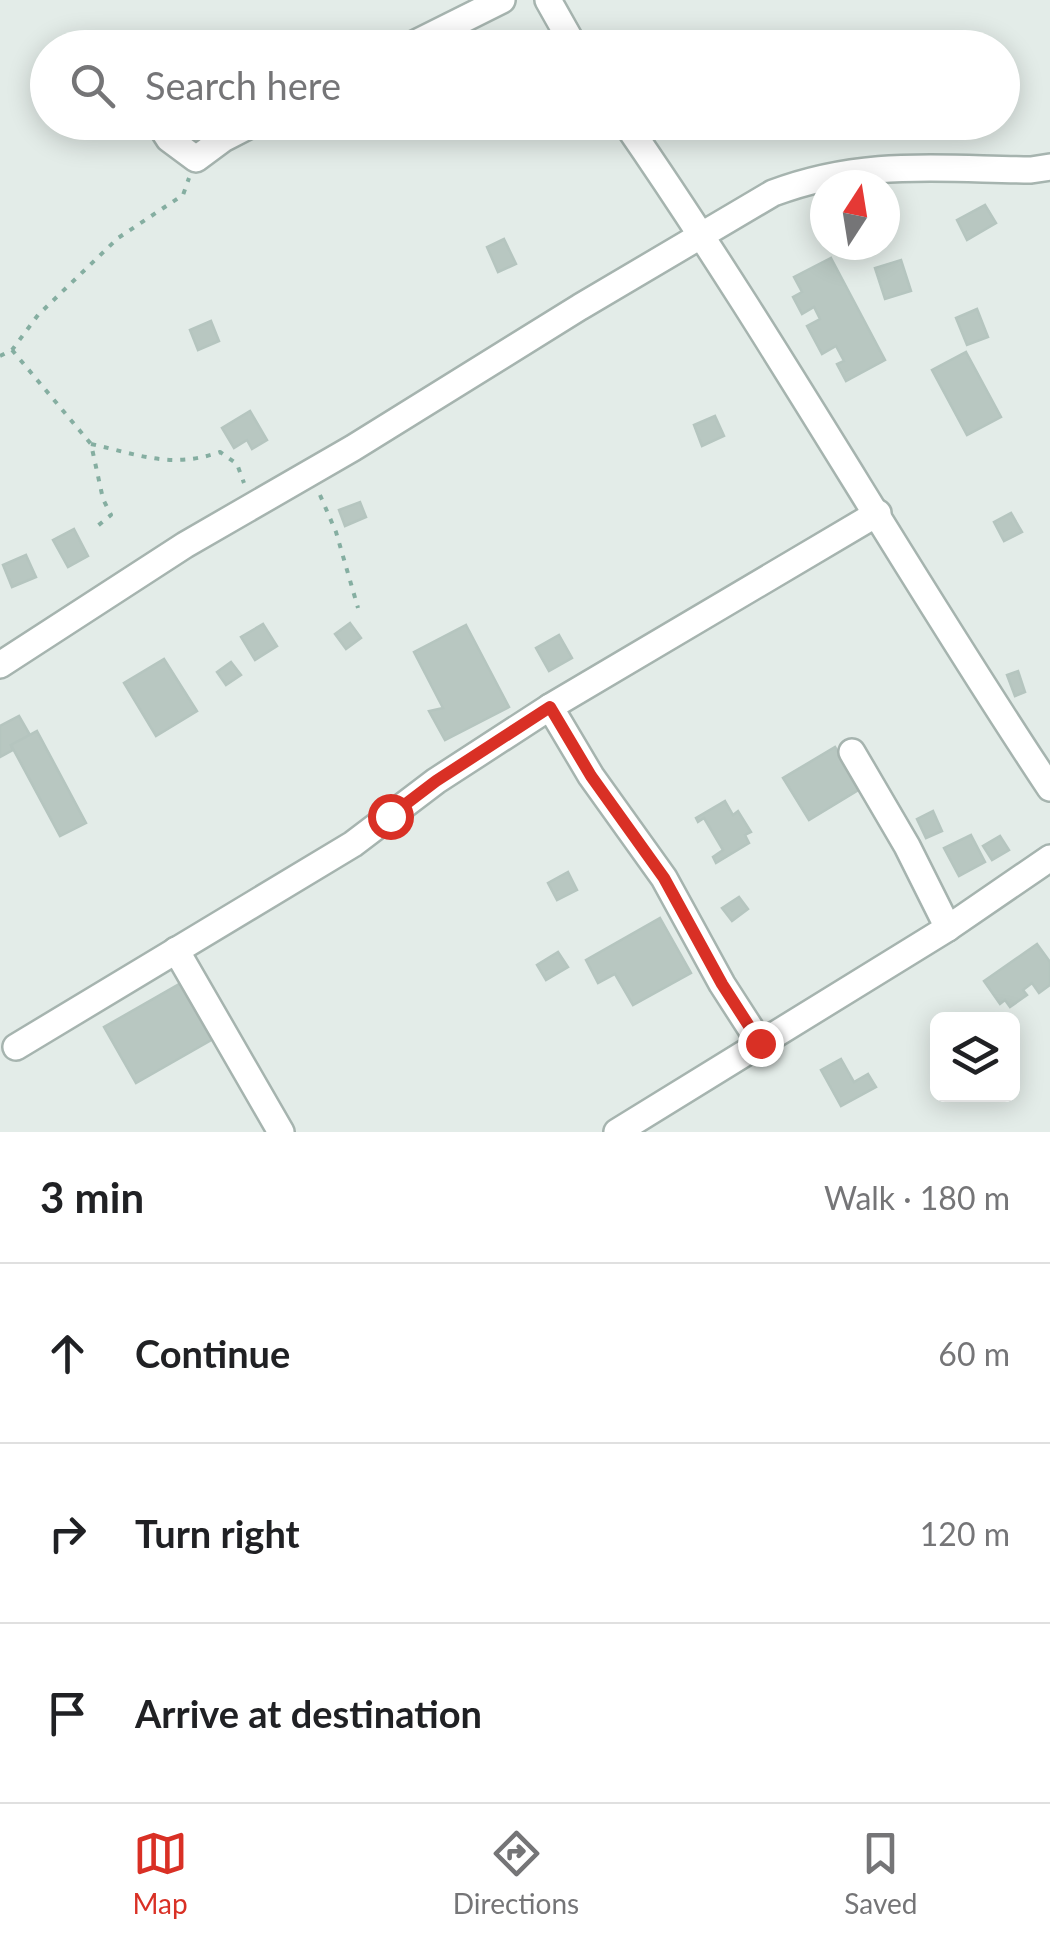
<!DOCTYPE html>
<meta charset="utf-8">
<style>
body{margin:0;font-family:Lato,sans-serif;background:#f6f6f6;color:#202124}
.controls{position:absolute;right:30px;bottom:30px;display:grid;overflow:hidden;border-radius:15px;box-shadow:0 5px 25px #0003}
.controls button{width:90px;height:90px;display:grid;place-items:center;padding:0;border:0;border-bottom:2px solid #e0e0e0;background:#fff;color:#202124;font:50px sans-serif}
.compass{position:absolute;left:810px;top:170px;width:90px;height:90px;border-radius:50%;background:#fff;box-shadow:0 5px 25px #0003;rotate:12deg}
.stop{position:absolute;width:30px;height:30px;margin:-22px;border:8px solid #d93025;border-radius:50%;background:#fff}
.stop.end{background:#d93025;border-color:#fff;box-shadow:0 2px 10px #0008}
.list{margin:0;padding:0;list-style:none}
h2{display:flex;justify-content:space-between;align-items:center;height:130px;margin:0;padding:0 40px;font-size:42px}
h2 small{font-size:32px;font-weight:400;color:#757577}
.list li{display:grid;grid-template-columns:65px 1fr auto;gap:30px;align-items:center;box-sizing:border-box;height:180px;padding:0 40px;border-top:2px solid #e0e0e0}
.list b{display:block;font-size:38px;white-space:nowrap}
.list em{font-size:32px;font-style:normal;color:#757577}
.icon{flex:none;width:55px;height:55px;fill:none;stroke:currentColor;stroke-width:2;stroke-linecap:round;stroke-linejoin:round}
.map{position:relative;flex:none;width:1050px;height:1132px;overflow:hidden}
.search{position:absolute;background:#fff;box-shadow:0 5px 25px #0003;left:30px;right:30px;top:30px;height:110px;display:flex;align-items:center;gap:25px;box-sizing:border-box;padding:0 35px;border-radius:55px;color:#757577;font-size:38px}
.sheet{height:670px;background:#fff}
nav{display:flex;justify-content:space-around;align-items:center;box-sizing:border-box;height:140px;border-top:2px solid #e0e0e0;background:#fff;font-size:28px;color:#757577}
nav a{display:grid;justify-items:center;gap:5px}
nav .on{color:#d93025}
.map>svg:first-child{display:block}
</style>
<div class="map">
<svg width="1050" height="1132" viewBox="0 0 1050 1132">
<rect width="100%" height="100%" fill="#e3ece8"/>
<g fill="#b8c7c1" stroke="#b5c5bf" stroke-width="2.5">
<path d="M985,205l11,18 -29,17 -10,-20z"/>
<path d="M504,239l12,25 -18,8 -11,-25z"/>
<path d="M831,258l54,102 -39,21 -9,-17 7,-3 -8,-15 -14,8 -15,-28 13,-7 -6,-12 -12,7 -9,-17 9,-5 -8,-15z"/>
<path d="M901,260l10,31 -26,8 -10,-31z"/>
<path d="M977,309l11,28 -21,8 -11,-27z"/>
<path d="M211,321l8,20 -21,9 -8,-20z"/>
<path d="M966,352l35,65 -34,18 -35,-65z"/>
<path d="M250,411l17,29 -15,9 -5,-9 -13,8 -12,-20z"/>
<path d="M715,416l9,20 -22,10 -8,-21z"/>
<path d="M360,502l6,15 -21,9 -6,-16z"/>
<path d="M1011,513l11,19 -18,9 -10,-19z"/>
<path d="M74,529l14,27 -20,11 -15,-27z"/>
<path d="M26,555l10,22 -24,10 -9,-22z"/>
<path d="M350,623l11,15 -15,11 -11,-15z"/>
<path d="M263,624l14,22 -22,14 -14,-23z"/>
<path d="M466,625l43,82 -64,33 -16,-29 14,-3 -29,-56z"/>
<path d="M559,635l13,23 -23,13 -13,-23z"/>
<path d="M164,659l33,52 -41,25 -32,-53z"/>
<path d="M231,662l10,13 -15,10 -9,-13z"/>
<path d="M1018,671l7,21 -10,4 -8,-21z"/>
<path d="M19,716l11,19 -19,10 2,5 -13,7v-31z"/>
<path d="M37,731l49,92 -26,13 -49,-91z"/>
<path d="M835,747l25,42 -51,31 -26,-42z"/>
<path d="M725,801l8,14 5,-4 13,21 -6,3 4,8 -33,20 -3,-6 10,-7 -19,-32 -6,4 -2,-4z"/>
<path d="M933,811l9,20 -16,7 -9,-19z"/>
<path d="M971,835l14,27 -26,14 -15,-28z"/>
<path d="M1000,836l9,14 -17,10 -9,-14z"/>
<path d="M568,872l9,18 -20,10 -9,-17z"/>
<path d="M739,897l9,12 -16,12 -10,-13z"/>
<path d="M660,918l31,55 -58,32 -18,-31 -17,9 -12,-23z"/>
<path d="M1037,944l13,18v23l-11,8 -7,-10 -9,7 4,5 -17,12 -5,-7 -5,4 -16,-23z"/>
<path d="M558,952l10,15 -22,13 -9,-15z"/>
<path d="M188,979l32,56 -84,48 -32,-56z"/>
<path d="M841,1059l13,23 14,-8 8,13 -35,19 -20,-36z"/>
</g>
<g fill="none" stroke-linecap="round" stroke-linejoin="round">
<g stroke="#a6b4af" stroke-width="30">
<g id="street">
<path d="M548,0l27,48"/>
<path d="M406,48l96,-48"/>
<path d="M158,122l11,17 27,20 27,-20 33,-17"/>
<path d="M625,122c150,217 279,447 425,666"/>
<path d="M0,665l185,-120 168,-97 227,-141 193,-114c91,-34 164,-24 258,-23l19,-3"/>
<path d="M550,707l41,69 73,102 58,106 38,59"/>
<path d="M852,752l55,94 41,82"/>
<path d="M176,950l105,182"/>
<path d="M16,1047l337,-203 83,-63 114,-74 328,-194"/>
<path d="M617,1132l331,-204 102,-70"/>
</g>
</g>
<g stroke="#85aea1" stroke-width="4" stroke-dasharray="5 8" stroke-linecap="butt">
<path d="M12,350l79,94 12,55 8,16 -16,13"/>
<path d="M0,356l12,-6 26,-35 80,-77 65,-43 6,-17"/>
<path d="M91,444c49,11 80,25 129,8l17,12 7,19"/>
<path d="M320,495l16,37 22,76"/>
</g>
<use href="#street" stroke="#fff" stroke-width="25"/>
</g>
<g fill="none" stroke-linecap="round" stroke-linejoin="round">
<path stroke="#d93025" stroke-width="12" d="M390,816l46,-35 114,-74 41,69 73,102 58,106 38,59"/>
</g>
</svg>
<div class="controls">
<button><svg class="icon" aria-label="layers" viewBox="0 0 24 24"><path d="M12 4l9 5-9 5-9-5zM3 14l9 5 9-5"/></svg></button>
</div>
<svg class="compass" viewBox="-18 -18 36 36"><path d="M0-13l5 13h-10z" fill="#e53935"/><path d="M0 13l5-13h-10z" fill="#757577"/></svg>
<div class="stop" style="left:390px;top:816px"></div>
<div class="stop end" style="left:760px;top:1043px"></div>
<div class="search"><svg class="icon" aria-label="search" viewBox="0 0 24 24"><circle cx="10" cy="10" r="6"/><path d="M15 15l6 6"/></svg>Search here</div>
</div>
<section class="sheet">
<h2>3 min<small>Walk · 180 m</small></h2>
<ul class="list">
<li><svg class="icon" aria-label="ahead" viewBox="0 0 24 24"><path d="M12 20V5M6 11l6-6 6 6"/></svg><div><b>Continue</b></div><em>60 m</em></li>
<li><svg class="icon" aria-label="right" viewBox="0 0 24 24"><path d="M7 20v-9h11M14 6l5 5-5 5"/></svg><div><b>Turn right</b></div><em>120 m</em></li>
<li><svg class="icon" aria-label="arrive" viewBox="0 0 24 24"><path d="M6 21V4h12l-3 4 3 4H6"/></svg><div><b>Arrive at destination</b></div></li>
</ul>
</section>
<nav>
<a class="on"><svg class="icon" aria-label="map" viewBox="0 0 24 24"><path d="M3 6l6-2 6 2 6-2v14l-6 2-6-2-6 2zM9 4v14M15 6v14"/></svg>Map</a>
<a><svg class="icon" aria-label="directions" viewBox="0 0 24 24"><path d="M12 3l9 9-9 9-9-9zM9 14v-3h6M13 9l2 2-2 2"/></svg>Directions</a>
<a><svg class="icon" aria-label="saved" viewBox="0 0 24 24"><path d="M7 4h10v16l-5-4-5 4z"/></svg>Saved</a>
</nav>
